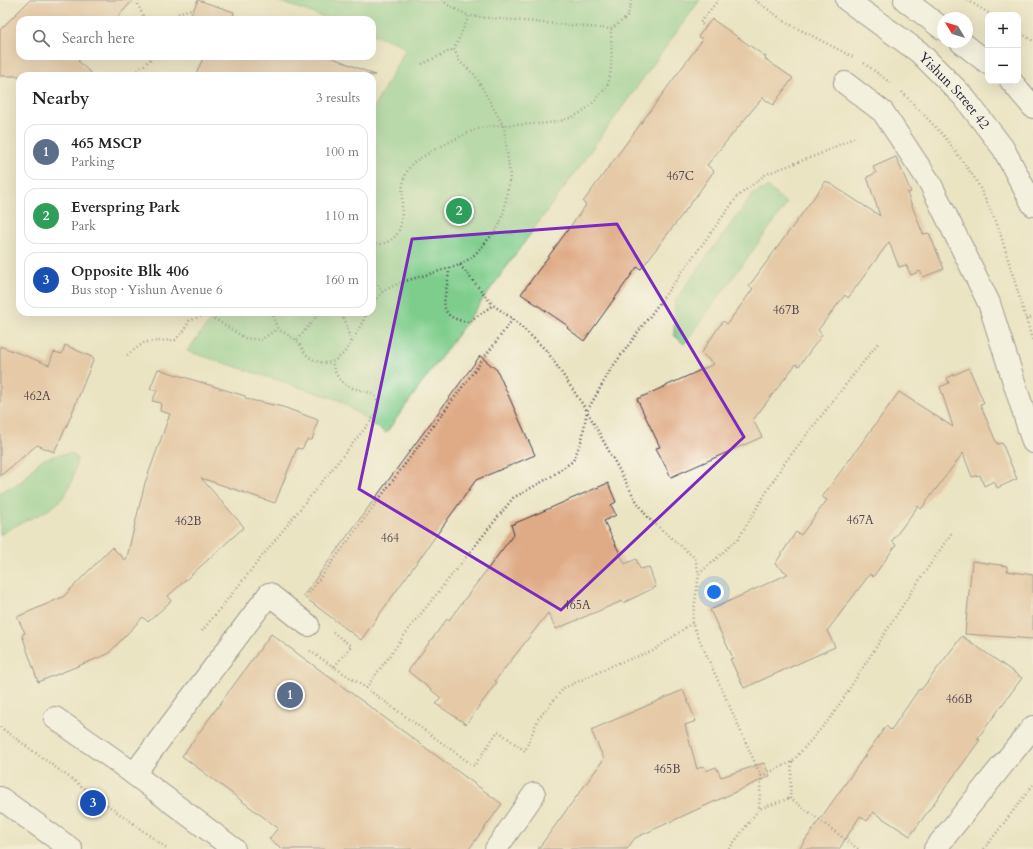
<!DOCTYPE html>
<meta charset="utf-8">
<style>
body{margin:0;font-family:Cardo,serif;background:#f2f2f2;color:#222}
.controls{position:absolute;right:12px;top:12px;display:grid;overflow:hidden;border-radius:8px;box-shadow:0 4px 16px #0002}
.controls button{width:36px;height:36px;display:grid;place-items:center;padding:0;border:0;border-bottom:1px solid #e0e0e0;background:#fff;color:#222;font:20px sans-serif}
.compass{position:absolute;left:937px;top:12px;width:36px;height:36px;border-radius:50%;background:#fff;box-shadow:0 4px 16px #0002;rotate:308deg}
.you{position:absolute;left:714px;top:592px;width:14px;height:14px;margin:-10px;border:3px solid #fff;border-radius:50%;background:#1a73e8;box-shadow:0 0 0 6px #1a73e833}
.badge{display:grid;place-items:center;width:26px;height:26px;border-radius:50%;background:#c8321e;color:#fff;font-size:13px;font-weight:700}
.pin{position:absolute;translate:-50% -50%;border:2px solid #fff;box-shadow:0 1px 4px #0006}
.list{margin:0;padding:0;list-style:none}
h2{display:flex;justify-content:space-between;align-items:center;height:52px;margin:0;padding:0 16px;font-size:17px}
h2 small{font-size:13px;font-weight:400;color:#767676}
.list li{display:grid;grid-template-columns:26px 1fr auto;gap:12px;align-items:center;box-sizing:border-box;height:56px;margin:0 8px 8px;padding:0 8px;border:1px solid #e0e0e0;border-radius:12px}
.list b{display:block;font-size:15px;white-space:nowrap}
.list p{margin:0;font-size:13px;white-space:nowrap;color:#767676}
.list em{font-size:13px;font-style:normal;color:#767676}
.icon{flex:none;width:22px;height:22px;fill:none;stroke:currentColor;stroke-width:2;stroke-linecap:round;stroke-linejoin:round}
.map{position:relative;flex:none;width:1033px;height:849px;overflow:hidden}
.search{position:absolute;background:#fff;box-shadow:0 4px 16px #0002;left:16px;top:16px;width:360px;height:44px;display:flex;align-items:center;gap:10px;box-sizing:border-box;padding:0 14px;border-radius:12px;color:#767676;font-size:15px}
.panel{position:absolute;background:#fff;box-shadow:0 4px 16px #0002;left:16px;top:72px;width:360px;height:244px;border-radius:12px}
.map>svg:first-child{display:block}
</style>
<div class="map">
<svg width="1033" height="849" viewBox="0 0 1033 849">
<rect width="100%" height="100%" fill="#fbf7ec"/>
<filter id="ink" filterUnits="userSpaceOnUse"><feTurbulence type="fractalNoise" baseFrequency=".025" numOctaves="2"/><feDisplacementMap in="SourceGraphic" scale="8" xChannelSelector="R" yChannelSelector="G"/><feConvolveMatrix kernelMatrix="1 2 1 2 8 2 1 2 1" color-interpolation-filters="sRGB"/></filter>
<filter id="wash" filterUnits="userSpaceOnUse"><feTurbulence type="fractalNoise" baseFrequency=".012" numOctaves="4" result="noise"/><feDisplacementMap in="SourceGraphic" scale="16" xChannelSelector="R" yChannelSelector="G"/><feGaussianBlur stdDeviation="0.9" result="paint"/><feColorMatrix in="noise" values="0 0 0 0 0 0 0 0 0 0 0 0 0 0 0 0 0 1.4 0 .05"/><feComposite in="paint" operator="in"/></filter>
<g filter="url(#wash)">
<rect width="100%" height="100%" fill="#ebe4c3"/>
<g fill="#7fcd8d" stroke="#507864">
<path d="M275,0h425l-314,433 -47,-33 -152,-49 30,-39h155v-201l33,-61 -7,-7 -26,-9v-14h-40z"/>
<path d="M768,187l19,17 -103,140 -10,-9 1,-35 78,-106z"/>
<path d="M71,453l6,5c-8,58 -36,50 -77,77v-43l21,-10 20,-22 16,-5z"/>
</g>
<g id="blocks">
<g fill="#dfaa86">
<path d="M30,0h103l-18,20h-95v36h63l-5,5 16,15h-94v-46z"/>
<path d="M198,0l36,12 -1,6 5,2 -49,-1z"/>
<path d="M712,19l54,38 -1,2 28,19 -20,27 -10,-7 -4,4 -52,63 7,6 -23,32 -50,66 -4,-2 -53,74 -17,-13 1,-2 -47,-32 65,-89 -3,-3 120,-163 -5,-2z"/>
<path d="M204,56h124l47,19 -180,1z"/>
<path d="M896,157l15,35 -4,1 16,41 6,-1 15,36 -21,8 -3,-6 -9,4 -5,-10 -7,2 -10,-25 -41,56 -3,-3 -27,35 4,5 -23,31 -3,-2 -43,56 9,17 -91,40 -15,-29 4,-1 -23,-48 77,-35 -13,-11 22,-32 4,3 26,-35 -4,-3 77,-105 54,35 -13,-39 9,-4 -3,-6z"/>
<path d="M65,345l29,13 -26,65 -14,29 -17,-7 -37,31v-130l49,19 5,-13 8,2z"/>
<path d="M480,356l17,14 38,85 -59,25 -115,160 -58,-44z"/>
<path d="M969,368l15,35 -4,1 17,40 5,-1 15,36 -20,9 -3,-7 -10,5 -4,-11 -8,2 -9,-24 -42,56 -3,-3 -26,35 4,4 -23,32 -3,-3 -43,57 8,16 -91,41 -14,-29 3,-1 -23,-48 78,-36 -13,-10 21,-32 5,3 26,-35 -5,-3 77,-105 54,35 -13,-40 9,-4 -2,-5z"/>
<path d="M158,369l87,27 1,3 37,8 35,13 -6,20h-5l-5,9 -5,-1 -22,55 -74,-25 43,49 -76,69 3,5 -23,21 -5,-5 -35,37 -70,28 -16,-47 3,-2 -8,-16 46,-20 49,-50 14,14 19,-78 25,-69 -10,-3 1,-8 -9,-2 5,-10 -7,-2z"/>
<path d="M608,483l8,19 -5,3 5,10 -12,6 21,43 11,-5 4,10 9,-2 7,20 -33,16 -1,-2 -66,28 -8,-16 -53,68 2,1 -31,42 -30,-20 5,-6 -33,-27 39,-52 2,1 65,-86 -3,-9z"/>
<path d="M972,561l35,5v5l26,4v64l-68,-5z"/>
<path d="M271,634l231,170 -33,45h-186l-14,-10 9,-11 -96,-72z"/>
<path d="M962,636l60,42 -45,61 3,1 -70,96 -37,-24 -6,9 -7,-5 -21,33h-40l87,-123 5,4 28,-41 2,1z"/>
<path d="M683,690l13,31 -11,4 12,44 7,-3 2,5 10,-4 5,10 43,-14 6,13 -135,62 -8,11h-89l66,-90 -13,-29z"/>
</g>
</g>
</g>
<g filter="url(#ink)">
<use href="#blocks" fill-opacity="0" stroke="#403f4f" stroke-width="1"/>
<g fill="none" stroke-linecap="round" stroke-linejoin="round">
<g stroke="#403f4f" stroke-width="24">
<g id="minor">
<path id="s1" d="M847,0l72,52 44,44 40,52 30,57"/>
<path d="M905,0l38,29"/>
<path d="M961,42l27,21"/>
<path d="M1011,81l22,26"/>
<path d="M845,83l38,29 47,71 59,120 44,139"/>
<path d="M55,718l60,42 119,89"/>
<path d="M134,774l135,-180 39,31"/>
<path d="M496,849l38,-55"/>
<path d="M935,849l98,-122"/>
</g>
</g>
<g stroke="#403f4f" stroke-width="24">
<path id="major" d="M0,798l71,51"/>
</g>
<g stroke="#403f4f" stroke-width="2.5" stroke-dasharray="1 3" stroke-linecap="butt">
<path d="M139,0l-1,5 7,15"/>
<path d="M442,0l6,5 21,11"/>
<path d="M755,0l32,23 66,34"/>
<path d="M967,0l25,15"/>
<path d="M168,20l13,-8 11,-3"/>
<path d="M706,27l-6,-4 18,-23"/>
<path d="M1018,31l15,10"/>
<path d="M864,63l28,21"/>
<path d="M422,64l32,-15"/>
<path d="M132,76l22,-20"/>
<path d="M902,92l43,45 31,43 22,46 35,116"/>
<path d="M372,245c51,-2 15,-57 41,-82 10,-8 56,-32 68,-35 40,-9 87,7 116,-30 3,-4 9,-9 11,-14 5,-15 3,-40 3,-55"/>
<path d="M460,265l33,40"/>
<path d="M449,268c0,26 -19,49 20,54l24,-17 20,14 34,32 40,60 47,86 14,21 47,40 4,16 -7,49 69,153 -2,33"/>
<path d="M372,279l11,12"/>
<path d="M372,305l11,-14 19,-9 58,-17 12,-8 9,-9 18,-22 5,-15 6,-35 -6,-49 -29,-52 -15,-13 -6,-13 15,-33 142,13 16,-12 5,-17"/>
<path d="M272,312l5,16"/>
<path d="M338,312l7,8 6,23"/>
<path d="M1026,319l7,-2"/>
<path d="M297,340l19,-23 7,-5"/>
<path d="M127,355l18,-13 30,-2 9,-9 5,-10 18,-7 38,24 16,2 16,-11c6,3 13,7 19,11 5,5 8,13 13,17 33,22 46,-25 59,-45"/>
<path d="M699,574l39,-35 45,-74 96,-123"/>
<path d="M309,593l204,-274"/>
<path d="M202,631l172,-214c13,-30 -13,-23 -28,-32 -8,-5 -12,-14 -14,-23"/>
<path d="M333,632l18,14 -17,21 32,21 108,78 24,-35 27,20 13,-32 26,-31 52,-24 37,-13 39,-28"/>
<path d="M310,651l24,16"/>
<path d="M366,688l46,-63 101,-127 36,-20 24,-17 9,-22 5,-28 24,-42 126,-172 29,-23 54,-20 35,-17"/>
<path d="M0,727l168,122"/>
<path d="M792,762l-2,36 68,51"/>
<path d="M761,776l31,-14 40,-46 76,-119 45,-66"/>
<path d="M729,849l30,-40 31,-11"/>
<path d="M984,849l49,-64"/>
</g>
<use href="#minor" stroke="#fff" stroke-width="22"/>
<use href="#major" stroke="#fff" stroke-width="22"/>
</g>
</g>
<path d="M0 0H1033V849H0ZM617,224l127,213 -183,173 -202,-121 53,-250z" fill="#ebe4c3" fill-opacity=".55" fill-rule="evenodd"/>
<path fill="none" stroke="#7b2cbf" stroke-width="3" stroke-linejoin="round" d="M617,224l127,213 -183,173 -202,-121 53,-250z"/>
<g text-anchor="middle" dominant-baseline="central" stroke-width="3" stroke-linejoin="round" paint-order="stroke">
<g font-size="12" fill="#51444e">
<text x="680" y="176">467C</text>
<text x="786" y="310">467B</text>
<text x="37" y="396">462A</text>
<text x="860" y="520">467A</text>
<text x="188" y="521">462B</text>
<text x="390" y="538">464</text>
<text x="577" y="605">465A</text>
<text x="959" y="699">466B</text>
<text x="667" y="769">465B</text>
</g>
<g font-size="14" fill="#22223b" stroke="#fbf7ec">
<text stroke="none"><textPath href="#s1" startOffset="141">Yishun Street 42</textPath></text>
</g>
</g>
</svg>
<div class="controls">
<button>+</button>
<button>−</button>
</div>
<svg class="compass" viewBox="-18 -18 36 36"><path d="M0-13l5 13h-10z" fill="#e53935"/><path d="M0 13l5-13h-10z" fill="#767676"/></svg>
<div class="you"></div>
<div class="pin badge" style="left:290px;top:695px;background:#5c6f8a">1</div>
<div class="pin badge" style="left:459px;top:211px;background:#2e9e5b">2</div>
<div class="pin badge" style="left:93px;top:803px;background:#1a4fb4">3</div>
<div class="search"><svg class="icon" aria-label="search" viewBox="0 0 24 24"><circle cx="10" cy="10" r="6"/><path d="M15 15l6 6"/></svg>Search here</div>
<section class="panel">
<h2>Nearby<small>3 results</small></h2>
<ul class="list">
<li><span class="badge" style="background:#5c6f8a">1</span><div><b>465 MSCP</b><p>Parking</p></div><em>100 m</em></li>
<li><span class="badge" style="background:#2e9e5b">2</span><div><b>Everspring Park</b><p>Park</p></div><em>110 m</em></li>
<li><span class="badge" style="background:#1a4fb4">3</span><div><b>Opposite Blk 406</b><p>Bus stop · Yishun Avenue 6</p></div><em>160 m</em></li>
</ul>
</section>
</div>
